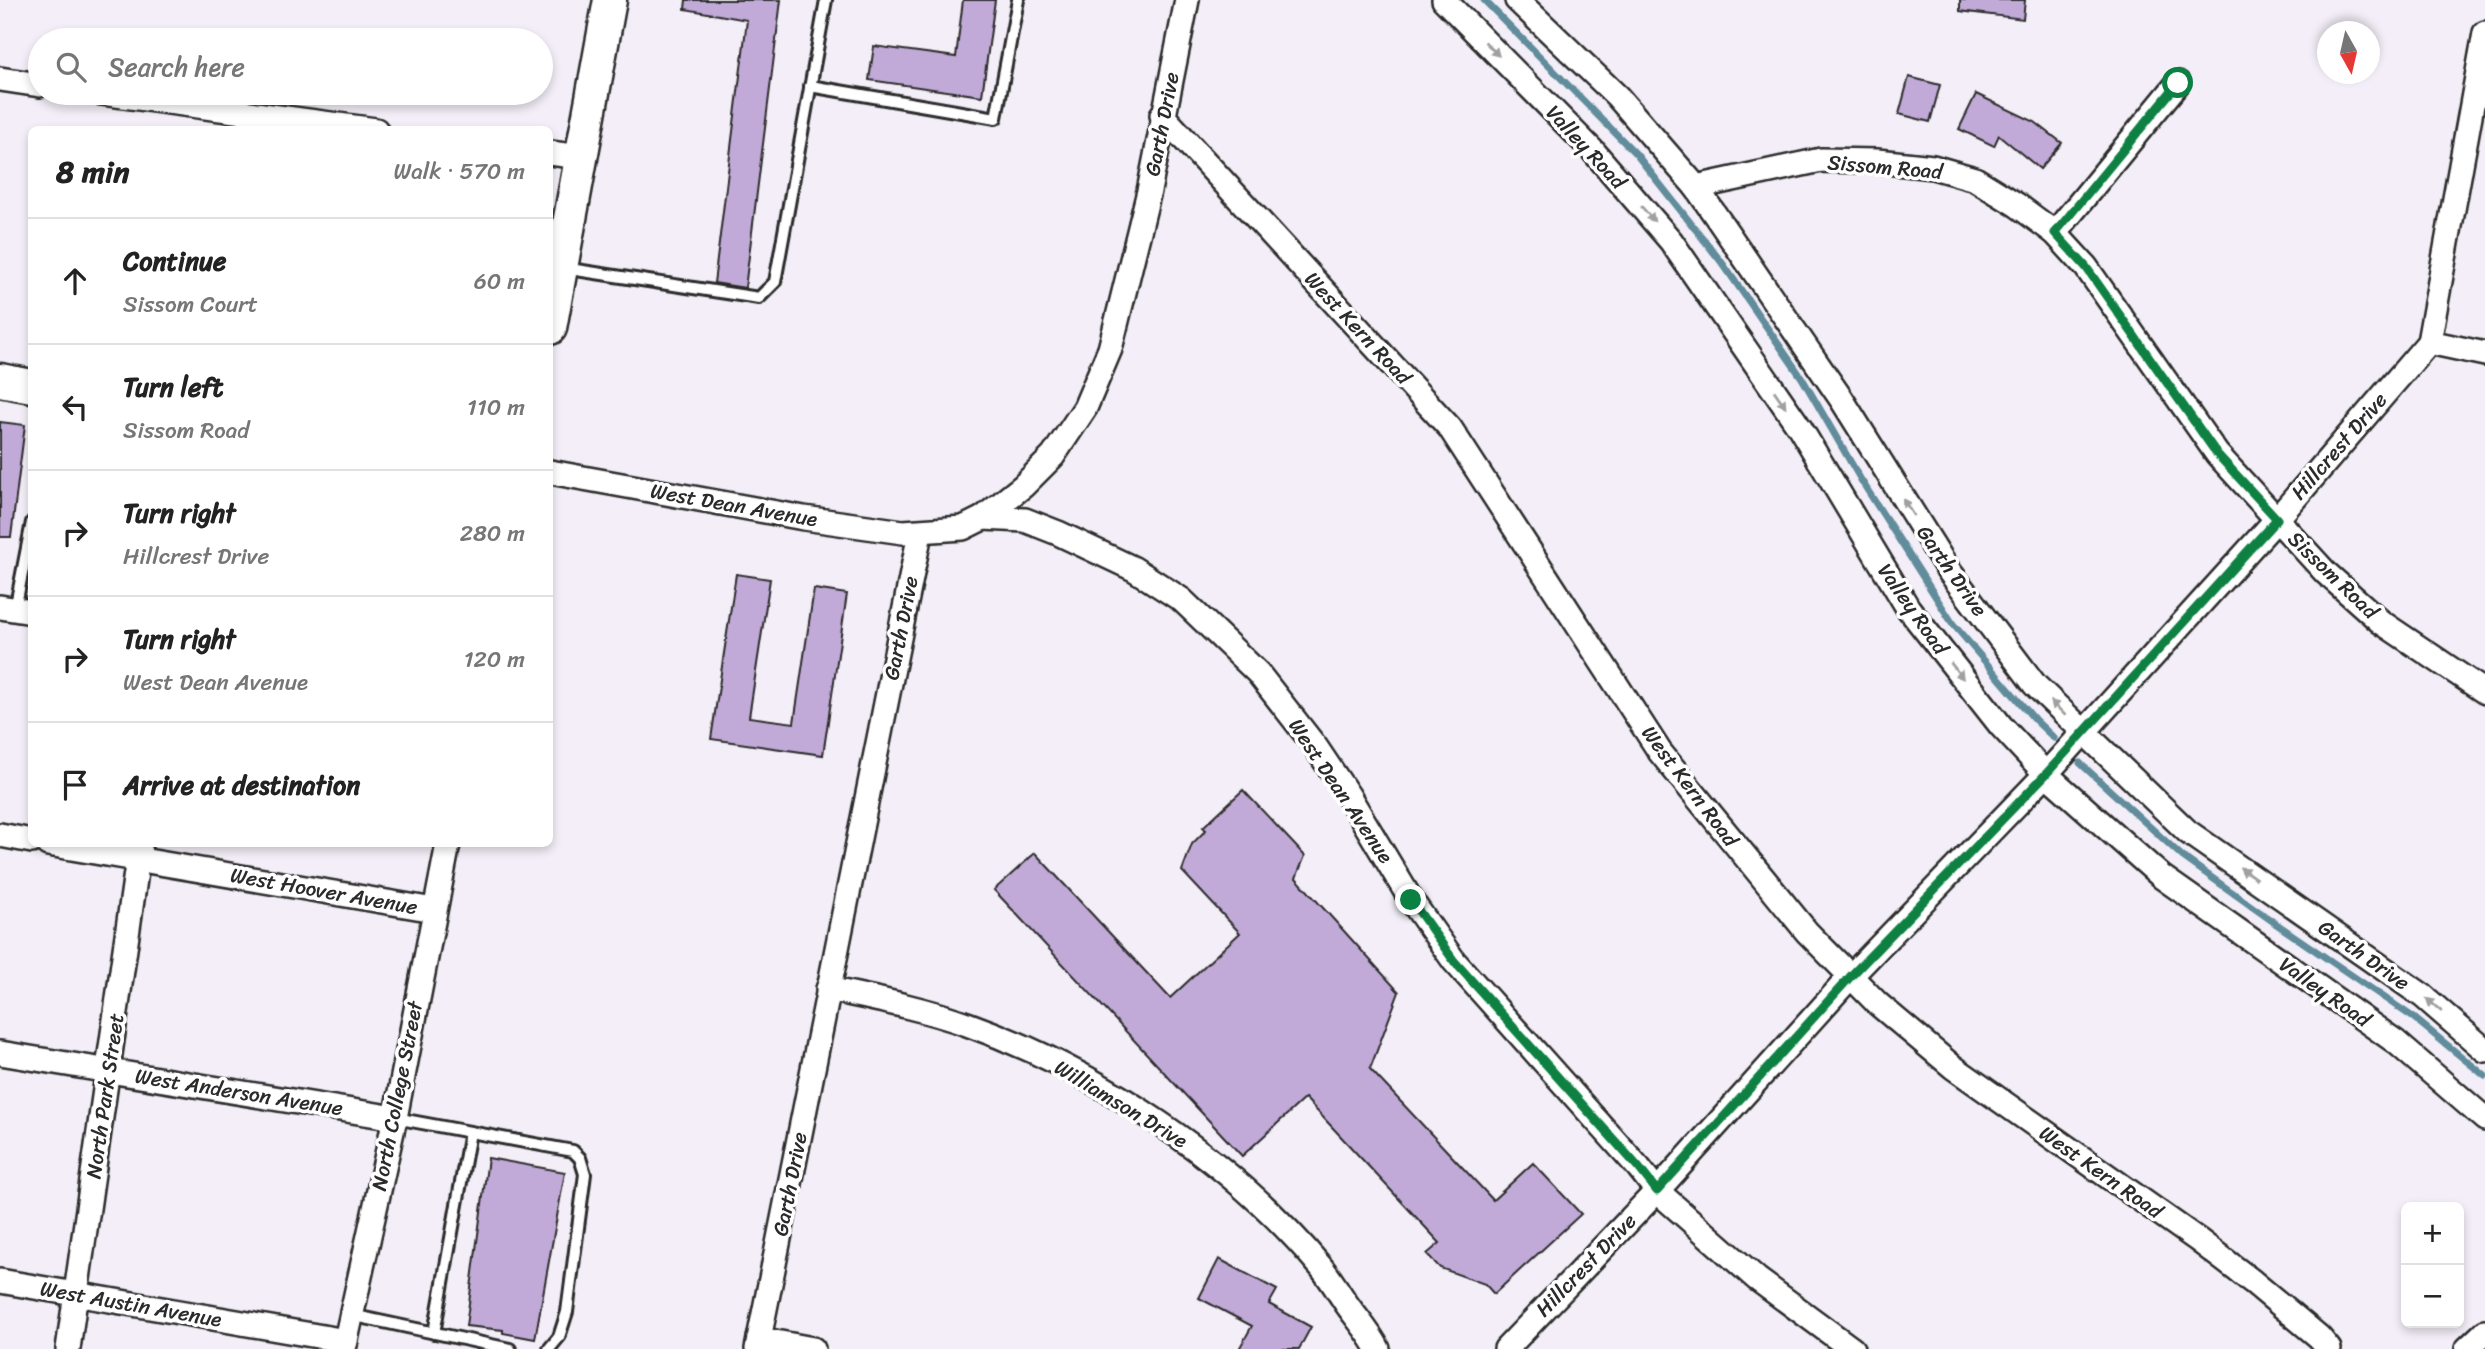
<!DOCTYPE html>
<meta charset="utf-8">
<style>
body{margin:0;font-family:Sriracha,sans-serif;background:#f2f2f2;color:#222}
.controls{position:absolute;right:21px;bottom:21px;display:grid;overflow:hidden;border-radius:10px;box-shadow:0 4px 10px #0003}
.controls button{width:63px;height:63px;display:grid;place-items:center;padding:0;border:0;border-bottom:2px solid #e0e0e0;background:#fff;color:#222;font:35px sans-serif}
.compass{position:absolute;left:2317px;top:21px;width:63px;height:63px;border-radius:50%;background:#fff;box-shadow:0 4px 10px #0003;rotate:172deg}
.stop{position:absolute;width:21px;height:21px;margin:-16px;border:5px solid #0b8043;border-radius:50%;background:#fff}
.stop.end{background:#0b8043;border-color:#fff;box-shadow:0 2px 7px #0008}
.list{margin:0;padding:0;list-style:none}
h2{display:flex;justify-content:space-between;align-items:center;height:91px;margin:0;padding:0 28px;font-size:30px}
h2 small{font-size:23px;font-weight:400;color:#767676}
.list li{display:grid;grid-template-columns:46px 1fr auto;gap:21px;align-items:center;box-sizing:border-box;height:126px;padding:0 28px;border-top:2px solid #e0e0e0}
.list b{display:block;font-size:26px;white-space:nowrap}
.list p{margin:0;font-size:23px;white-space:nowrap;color:#767676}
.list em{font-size:23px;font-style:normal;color:#767676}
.icon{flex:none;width:38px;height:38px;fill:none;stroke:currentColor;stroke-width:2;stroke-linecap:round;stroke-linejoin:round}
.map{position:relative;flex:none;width:2485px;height:1349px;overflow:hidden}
.search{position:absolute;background:#fff;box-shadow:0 4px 10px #0003;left:28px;top:28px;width:525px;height:77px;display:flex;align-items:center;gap:18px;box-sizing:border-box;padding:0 24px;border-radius:38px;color:#767676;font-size:26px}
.panel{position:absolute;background:#fff;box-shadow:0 4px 10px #0003;left:28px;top:126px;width:525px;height:721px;border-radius:10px}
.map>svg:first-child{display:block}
</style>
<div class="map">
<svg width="2485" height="1349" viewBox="0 0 2485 1349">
<rect width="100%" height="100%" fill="#f3eef7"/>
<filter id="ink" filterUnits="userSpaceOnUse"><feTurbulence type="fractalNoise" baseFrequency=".0143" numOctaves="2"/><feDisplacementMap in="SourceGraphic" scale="14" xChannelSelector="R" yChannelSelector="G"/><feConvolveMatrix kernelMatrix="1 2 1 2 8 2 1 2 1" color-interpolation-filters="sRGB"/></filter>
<g filter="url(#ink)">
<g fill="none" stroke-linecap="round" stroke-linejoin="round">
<g stroke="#608c9b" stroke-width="7">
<path d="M1484,0l152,154 87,110 79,114 59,102 92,144 82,96 19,18"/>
<path d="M2080,763l103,94 92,66 139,95 71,58"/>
</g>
</g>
<g fill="#c1aad8" stroke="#2b2b2b" stroke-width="2">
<path d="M686,0h95l-36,288 -31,-5 33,-263 -62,-11z"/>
<path d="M963,0h32l-13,96 -113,-16 5,-34 82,11z"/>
<path d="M1960,0h65l-2,19 -63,-8z"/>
<path d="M1909,77l31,8 -10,37 -31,-8z"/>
<path d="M1976,94l59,28 27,21 -22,26 -41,-34 -5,11 -35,-17z"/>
<path d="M0,422l25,3 -14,112h-11z"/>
<path d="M736,574l34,5 -21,138 45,6 20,-134 33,5 -24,161 -112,-16z"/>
<path d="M1243,790l62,66 -9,22 103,114 -29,77 123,131 40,-37 48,51 -87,80 -9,-10 -45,-16 -13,-14 13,-11 -135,-145 -63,58 -248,-266 41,-37 135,145 70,-65 -58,-62 10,-27 14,-14 -3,-3z"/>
<path d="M488,1158l77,14 -30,167 -32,-6v-3l-37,-4z"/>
<path d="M1219,1259l58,31 -8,14 42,23 -12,22h-60l13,-23 -53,-28z"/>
</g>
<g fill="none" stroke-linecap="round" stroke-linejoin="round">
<g stroke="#2b2b2b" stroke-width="16">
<g id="lane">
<path d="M810,86l186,32 22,-118"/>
<path d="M563,268l196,30 16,-16 51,-282"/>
<path d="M15,610l17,-88"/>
<path d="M395,1118l178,33 7,7 5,16 -18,138 -8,25 -10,12"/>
<path d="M351,1315l159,34"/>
<path d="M434,1333l36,-201"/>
</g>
</g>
<g stroke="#2b2b2b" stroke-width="28">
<g id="street">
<path d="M1444,0l150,152 77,89 129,187 108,180 93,118 45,48 116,103 234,165 89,77"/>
<path d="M1517,0l100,96 79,91 146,213 107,171 86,114 153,147 235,164 62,54"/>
<path d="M0,79l40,6"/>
<path d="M101,93l275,37"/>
<path d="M1162,115l288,313 210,324 147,180 71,72 75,63 245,173 55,42 66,55 10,12"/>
<path d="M550,153l30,4"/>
<path d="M1696,187l125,-27 56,1 56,6 42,12 42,26 38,28 31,34 131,187 109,119 55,49 104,70"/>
<path d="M2055,233l123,-150"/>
<path d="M2429,342l56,-309"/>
<path d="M2429,342l56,12"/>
<path d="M550,472l254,46 99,14 60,-4 20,-10 40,-32 30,-30 32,-48 25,-59 39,-158 38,-191"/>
<path d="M983,518l42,2 33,13 76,36 48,31 76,73 57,73 33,49 63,105 43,61 185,207 18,23 100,88 95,70"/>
<path d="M0,607l32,5"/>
<path d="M0,835l32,6"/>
<path d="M48,844l386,66"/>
<path d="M828,989c47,10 94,19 139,35 129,46 266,137 354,243 10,12 18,26 27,39 10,14 22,27 30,43"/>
<path d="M0,1053l395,65"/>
<path d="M0,1281l346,60"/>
<path d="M759,1339l54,10"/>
<path d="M68,1349l72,-505"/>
<path d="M344,1349l51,-231 53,-274"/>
<path d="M757,1349l163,-816"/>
<path d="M1506,1349l151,-158 193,-214 196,-203 231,-255 152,-177"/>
<path d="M2467,1349l18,-17"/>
</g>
</g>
<g stroke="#2b2b2b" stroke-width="37">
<g id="secondary">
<path d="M550,328l60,-328"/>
<path d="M0,380l32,6"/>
</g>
</g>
<use href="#lane" stroke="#fff" stroke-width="10"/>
<use href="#street" stroke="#fff" stroke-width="23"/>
<use href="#secondary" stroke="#fff" stroke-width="32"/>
</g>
<defs><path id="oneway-solid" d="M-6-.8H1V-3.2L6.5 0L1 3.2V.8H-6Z" transform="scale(1.75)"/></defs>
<g fill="#a0a0a0">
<use href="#oneway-solid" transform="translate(1492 49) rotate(45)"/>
<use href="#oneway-solid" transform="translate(1648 214) rotate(49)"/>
<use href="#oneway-solid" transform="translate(1780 399) rotate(55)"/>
<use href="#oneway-solid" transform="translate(1908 507) rotate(-122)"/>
<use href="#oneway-solid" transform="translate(1957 671) rotate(52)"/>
<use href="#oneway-solid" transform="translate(2058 708) rotate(-135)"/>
<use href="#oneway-solid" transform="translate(2248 873) rotate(-145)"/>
<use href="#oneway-solid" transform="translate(2434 1005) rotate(-139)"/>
</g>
</g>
<g fill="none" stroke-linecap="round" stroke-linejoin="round" filter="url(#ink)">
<path stroke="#0b8043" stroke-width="9" d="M1411,900l43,61 185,207 18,23 193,-214 196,-203 231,-255 -60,-65 -131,-187 -31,-34 123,-150"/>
</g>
<g text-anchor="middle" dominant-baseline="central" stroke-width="7" stroke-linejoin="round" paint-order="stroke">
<g font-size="21" fill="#2b2b2b" stroke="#fff">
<text transform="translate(1162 124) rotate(-79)">Garth Drive</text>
<text transform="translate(1586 147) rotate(47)">Valley Road</text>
<text transform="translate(1885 167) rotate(5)">Sissom Road</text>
<text transform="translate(1358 328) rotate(47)">West Kern Road</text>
<text transform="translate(2339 446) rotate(-49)">Hillcrest Drive</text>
<text transform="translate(734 505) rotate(10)">West Dean Avenue</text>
<text transform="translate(1952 571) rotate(55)">Garth Drive</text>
<text transform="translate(2333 575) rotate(44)">Sissom Road</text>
<text transform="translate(1913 609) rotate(55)">Valley Road</text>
<text transform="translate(901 628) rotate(-79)">Garth Drive</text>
<text transform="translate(1690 786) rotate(53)">West Kern Road</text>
<text transform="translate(1341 791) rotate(56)">West Dean Avenue</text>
<text transform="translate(324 891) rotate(10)">West Hoover Avenue</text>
<text transform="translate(2364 955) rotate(35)">Garth Drive</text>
<text transform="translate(2325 992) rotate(35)">Valley Road</text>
<text transform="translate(239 1092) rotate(9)">West Anderson Avenue</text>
<text transform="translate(105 1096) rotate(-82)">North Park Street</text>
<text transform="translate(397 1096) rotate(-79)">North College Street</text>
<text transform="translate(1121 1104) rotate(31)">Williamson Drive</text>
<text transform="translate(2101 1172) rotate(35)">West Kern Road</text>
<text transform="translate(790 1184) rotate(-79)">Garth Drive</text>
<text transform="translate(1586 1265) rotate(-46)">Hillcrest Drive</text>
<text transform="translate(131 1304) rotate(10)">West Austin Avenue</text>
</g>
</g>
</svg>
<div class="controls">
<button>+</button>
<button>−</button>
</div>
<svg class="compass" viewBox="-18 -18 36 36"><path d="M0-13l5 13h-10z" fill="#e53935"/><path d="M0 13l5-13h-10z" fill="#767676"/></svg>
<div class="stop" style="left:2178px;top:83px"></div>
<div class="stop end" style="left:1411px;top:900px"></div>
<div class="search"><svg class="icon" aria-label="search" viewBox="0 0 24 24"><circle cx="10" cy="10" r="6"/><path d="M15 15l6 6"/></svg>Search here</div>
<section class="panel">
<h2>8 min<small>Walk · 570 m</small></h2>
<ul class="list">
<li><svg class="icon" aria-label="ahead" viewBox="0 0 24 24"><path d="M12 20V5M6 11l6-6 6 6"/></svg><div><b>Continue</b><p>Sissom Court</p></div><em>60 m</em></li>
<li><svg class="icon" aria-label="left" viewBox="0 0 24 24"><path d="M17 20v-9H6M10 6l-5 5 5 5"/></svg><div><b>Turn left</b><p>Sissom Road</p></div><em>110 m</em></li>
<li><svg class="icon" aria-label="right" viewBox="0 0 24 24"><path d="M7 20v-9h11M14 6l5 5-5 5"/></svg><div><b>Turn right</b><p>Hillcrest Drive</p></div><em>280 m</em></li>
<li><svg class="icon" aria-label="right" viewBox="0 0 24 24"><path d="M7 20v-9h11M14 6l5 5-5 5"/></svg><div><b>Turn right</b><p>West Dean Avenue</p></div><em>120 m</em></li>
<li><svg class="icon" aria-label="arrive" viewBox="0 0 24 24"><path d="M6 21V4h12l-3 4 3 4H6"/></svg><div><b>Arrive at destination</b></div></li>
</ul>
</section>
</div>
